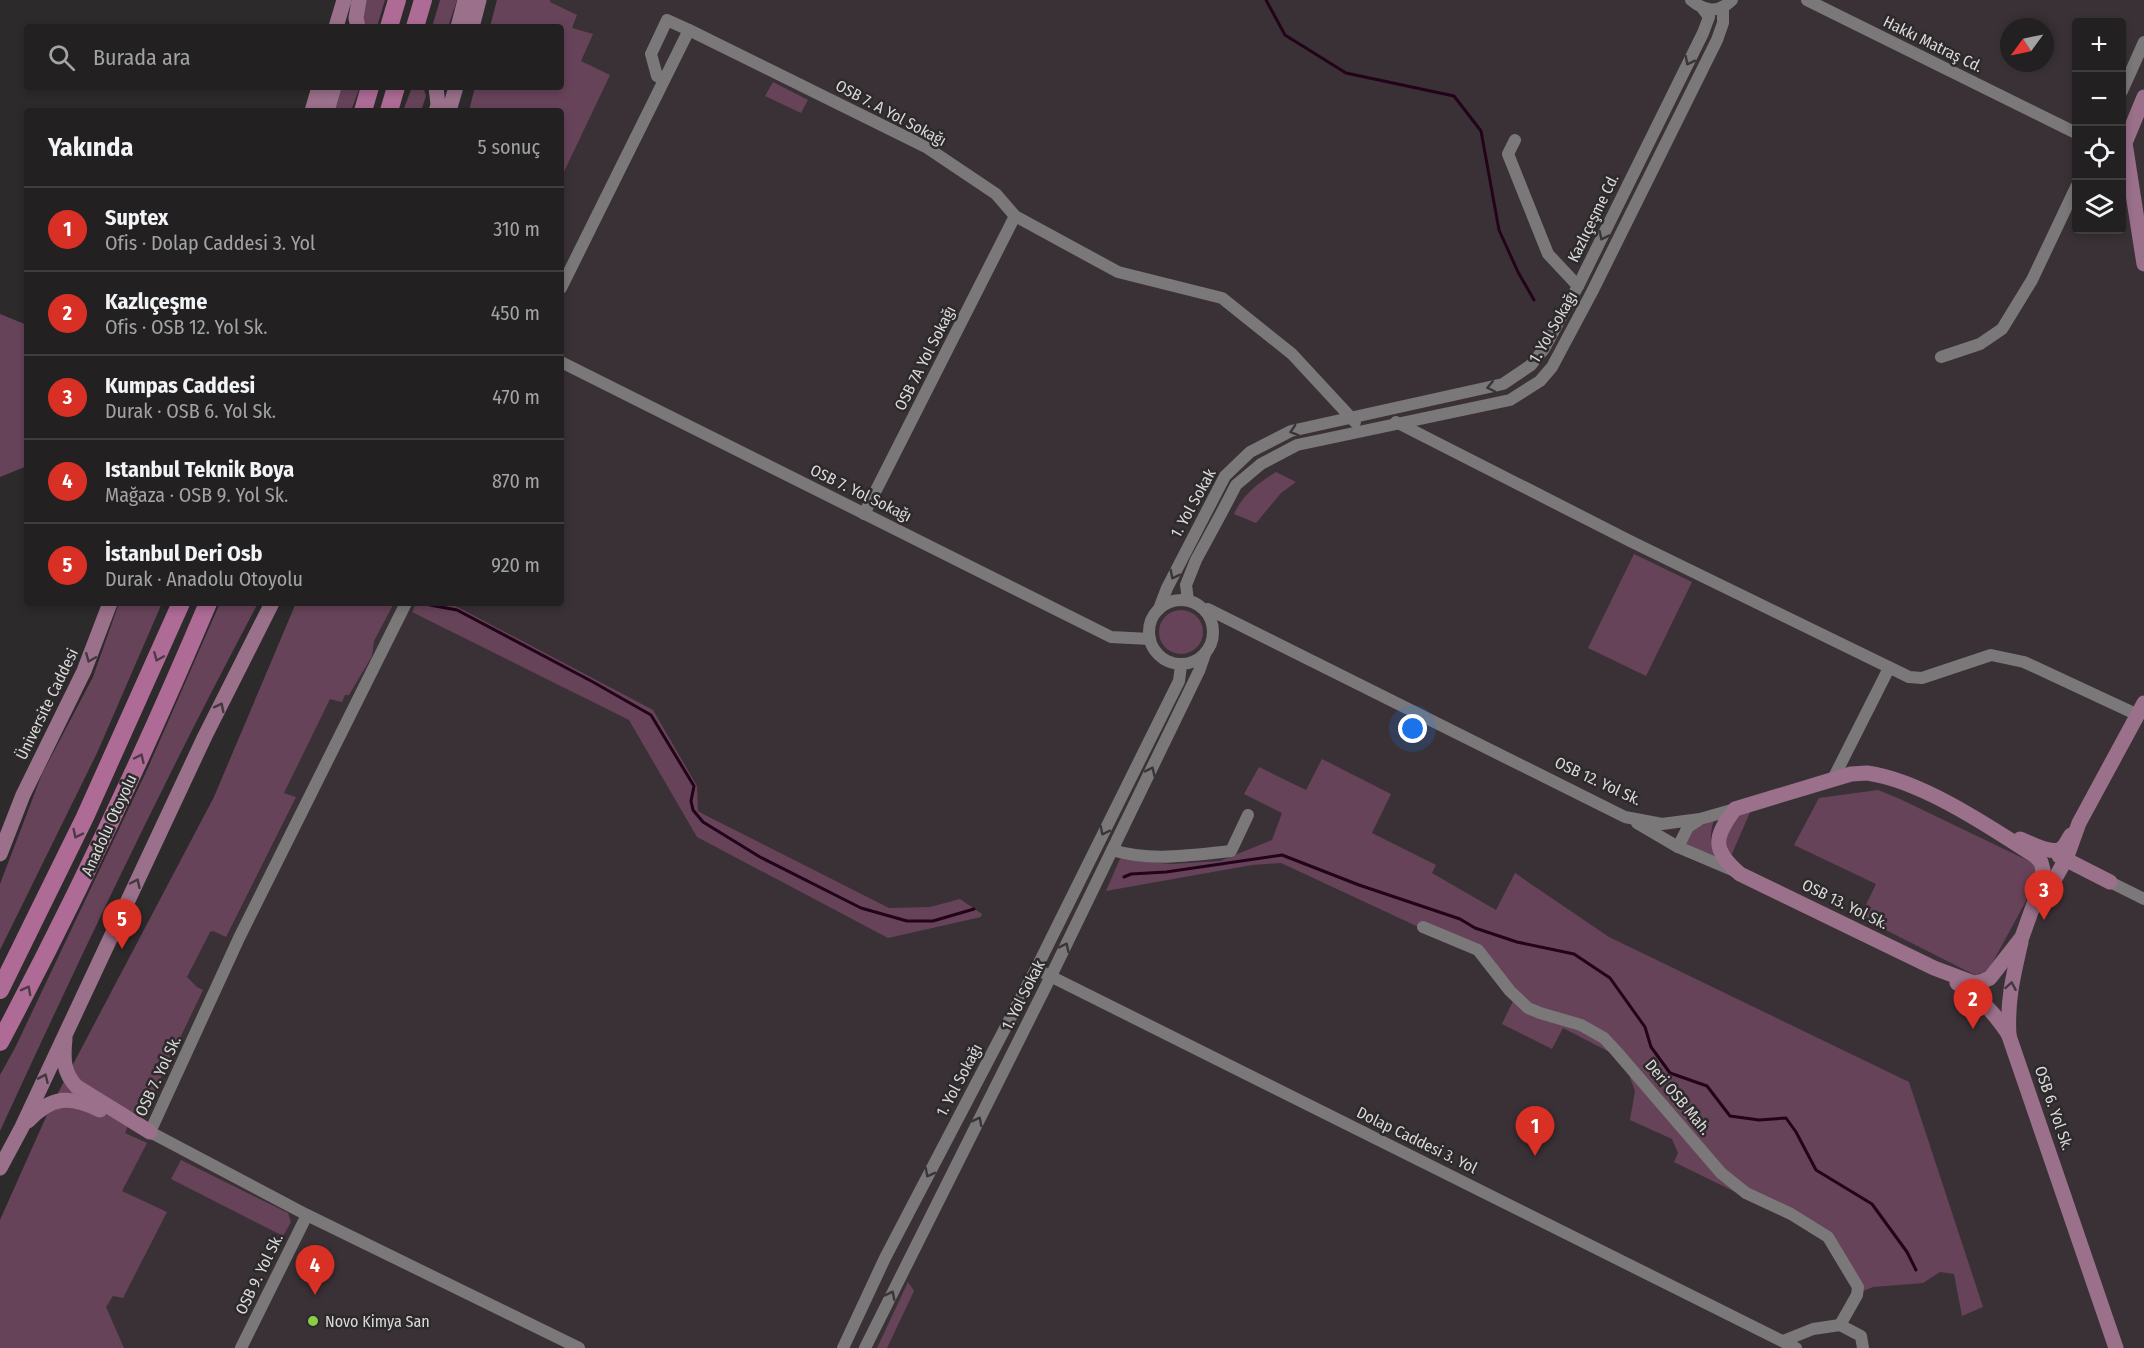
<!DOCTYPE html>
<html lang="tr">
<meta charset="utf-8">
<style>
body{margin:0;font-family:"Fira Sans Condensed",sans-serif;background:#2a282a;color:#f1f3f6}
.controls{position:absolute;right:18px;top:18px;display:grid;overflow:hidden;border-radius:6px;box-shadow:0 3px 9px #0003}
.controls button{width:54px;height:54px;display:grid;place-items:center;padding:0;border:0;border-bottom:2px solid #3f3e3f;background:#222021;color:#f1f3f6;font:30px sans-serif}
.compass{position:absolute;left:2000px;top:18px;width:54px;height:54px;border-radius:50%;background:#222021;box-shadow:0 3px 9px #0003;rotate:237deg}
.you{position:absolute;left:1413px;top:729px;width:21px;height:21px;margin:-15px;border:4px solid #fff;border-radius:50%;background:#1a73e8;box-shadow:0 0 0 9px #1a73e833}
.badge{display:grid;place-items:center;width:39px;height:39px;border-radius:50%;background:#d93025;color:#fff;font-size:20px;font-weight:700}
.pin{position:absolute;translate:-50% -50px;filter:drop-shadow(0 2px 3px #0008)}
.pin::after{content:'';position:absolute;top:32px;width:21px;height:18px;background:inherit;clip-path:polygon(0 0,100% 0,50% 100%)}
.list{margin:0;padding:0;list-style:none}
h2{display:flex;justify-content:space-between;align-items:center;height:78px;margin:0;padding:0 24px;font-size:26px}
h2 small{font-size:20px;font-weight:400;color:#a2a3a5}
.list li{display:grid;grid-template-columns:39px 1fr auto;gap:18px;align-items:center;box-sizing:border-box;height:84px;padding:0 24px;border-top:2px solid #3f3e3f}
.list b{display:block;font-size:22px;white-space:nowrap}
.list p{margin:0;font-size:20px;white-space:nowrap;color:#a2a3a5}
.list em{font-size:20px;font-style:normal;color:#a2a3a5}
.icon{flex:none;width:33px;height:33px;fill:none;stroke:currentColor;stroke-width:2;stroke-linecap:round;stroke-linejoin:round}
.map{position:relative;flex:none;width:2144px;height:1348px;overflow:hidden}
.search{position:absolute;background:#222021;box-shadow:0 3px 9px #0003;left:24px;top:24px;width:540px;height:66px;display:flex;align-items:center;gap:15px;box-sizing:border-box;padding:0 21px;border-radius:6px;color:#a2a3a5;font-size:22px}
.panel{position:absolute;background:#222021;box-shadow:0 3px 9px #0003;left:24px;top:108px;width:540px;height:498px;border-radius:6px}
.map>svg:first-child{display:block}
</style>
<div class="map">
<svg width="2144" height="1348" viewBox="0 0 2144 1348">
<rect width="100%" height="100%" fill="#2d2a2c"/>
<path fill="#3a3136" fill-rule="evenodd" d="M497,0h1647v1348h-2040l-31,-222 61,-175 80,-154 82,-194h265v-492h-92l6,-24h86v-60h-71zM2076,22h46v208h-46zM2009,27h36v36h-36z"/>
<g fill="#674359">
<path d="M366,0h19l-8,27h-11l-3,-8z"/>
<path d="M440,0h17l-9,27h-16z"/>
<path d="M497,0h53v2l27,13 -5,13 21,6 -12,27 29,14 -49,103v-67h-92l6,-24h86v-60h-71z"/>
<path d="M773,82l35,18 -7,13 -36,-17z"/>
<path d="M341,87h19l-9,24h-18z"/>
<path d="M412,87h11l3,9 -5,15h-18z"/>
<path d="M0,314l27,11v141l-27,11z"/>
<path d="M1276,472l20,10 -15,11 -25,30 -22,-9c9,-20 25,-31 42,-42z"/>
<path d="M1634,554l58,28 -46,94 -58,-28z"/>
<path d="M119,603h43l-65,150 -97,197v-66l42,-110 51,-97z"/>
<path d="M220,603h38c-92,173 -176,350 -258,528v-56l15,-27 132,-278z"/>
<path d="M296,603h98l-20,38 -2,15 -23,39h-4l-3,7 -12,-3 -46,94 12,4 -70,140 -13,-6 -3,1 -23,45 10,10 6,3 -60,125 -9,-4 -9,22 22,10 -25,48 45,21 -44,86 -10,-2 -7,11 18,41h-124v-128l50,-112 164,-311z"/>
<path d="M416,603h34l203,107 44,76 1,25 9,5 182,92 41,-1 30,-8 22,15 -1,3 -93,21 -191,-101 -68,-117 -217,-108z"/>
<circle cx="1181" cy="632" r="22"/>
<path d="M1322,759l69,35 -19,39 64,32 -4,8 64,37 19,-37 94,64 300,145 74,225 -21,9 -8,-42 -14,-2 -17,11 -50,4 -17,7 -27,-56 -155,-76 4,-9 -6,-14 -42,-19 5,-29 -12,-32 -60,-31 -11,21 -50,-25 12,-25 -33,-43 -200,-93 -29,2 -146,26 14,-32 51,5 49,-3 52,-21 10,-27 -38,-19 15,-27 47,23z"/>
<path d="M1878,790l22,9 133,64 7,12 -52,96 -13,4 -115,-58 16,-33 -82,-39 25,-47z"/>
<path d="M1751,810l-20,46 -6,-7c4,-26 0,-30 26,-39z"/>
<path d="M1714,820c-5,15 -4,25 2,40l-32,-17 5,-12z"/>
<path d="M181,1160l107,53 3,9 -8,14 -112,-57z"/>
<path d="M908,1282l6,9 -27,57h-10z"/>
</g>
<g fill="none" stroke-linecap="round" stroke-linejoin="round">
<g stroke="#230319" stroke-width="3">
<path d="M1266,0l19,35 61,38 108,23 27,35 18,99 19,42 16,28"/>
<path d="M430,605l27,5 136,72 58,33 43,71 -3,15 2,9 10,12 57,35 101,51 46,13h26l41,-12"/>
<path d="M1124,877l7,-3 35,-2 116,-17 77,30 101,34 15,9 42,14 57,12 36,24 35,49 6,20 19,26 37,13 23,30 29,4 27,-2 10,14 20,38 56,34 35,48 9,18"/>
</g>
<g stroke="#7b787a" stroke-width="12">
<path d="M1691,0c13,11 27,14 41,0"/>
<path d="M1807,0l269,133"/>
<path d="M689,30l237,117 70,47 19,22 103,56 104,26 70,56 63,68"/>
<path d="M2122,91l22,-49"/>
<path d="M1515,140l-7,14 40,100 30,32"/>
<path d="M561,288l128,-258 -22,-10 -16,34 6,22 7,4"/>
<path d="M1941,357l39,-13 22,-15 30,-49 44,-93"/>
<path d="M561,362l550,275 39,2"/>
<path d="M1396,422l234,119 279,136 13,1 69,-23 33,7 114,53"/>
<path d="M864,514l151,-298"/>
<circle cx="1181" cy="632" r="32"/>
<path d="M1188,600l-2,-15 10,-25 26,-48 14,-27 25,-21 36,-19 213,-45 30,-19 12,-14 40,-75 125,-252 6,-17v-16"/>
<path d="M406,603l-167,335 -89,194 157,83 272,133"/>
<path d="M1159,609l8,-21 58,-112 25,-24 41,-21 212,-47 28,-19 13,-16 34,-63 125,-253 6,-16 -6,-8"/>
<path d="M1205,610l3,-1 417,208 37,7 38,-5 35,-10"/>
<path d="M1833,779l56,-111"/>
<path d="M1637,823l41,24 59,25"/>
<path d="M1678,847l10,-20 11,-7"/>
<path d="M1112,850c39,12 79,5 119,1l17,-36"/>
<path d="M2110,882l34,17"/>
<path d="M1423,927l55,23 32,41 18,17 12,5 41,12 23,13 12,13 105,122 25,20 45,21 37,23 30,50 -1,8 -17,30"/>
<path d="M1036,969l760,379"/>
<path d="M1783,1341l30,-12 27,-4 21,11 2,12"/>
<path d="M241,1348l66,-133"/>
<path d="M843,1348l42,-90 151,-289 143,-288 2,-16"/>
<path d="M865,1348l186,-372 148,-305 6,-17"/>
</g>
<g stroke="#9a708a" stroke-width="15">
<path d="M336,27l8,-27"/>
<path d="M358,27l-2,-9 3,-18"/>
<path d="M458,27l7,-27"/>
<path d="M472,27l7,-27"/>
<path d="M436,87l2,18 -2,6"/>
<path d="M2144,97l-19,46 19,121"/>
<path d="M312,111l7,-24"/>
<path d="M327,111l7,-24"/>
<path d="M449,111l7,-24"/>
<path d="M1867,773c53,7 122,53 168,83l6,6 2,8 -1,7 -2,10 -18,50 -32,41 -7,3 -9,2 -40,-15 -194,-94c-28,-24 -27,-36 -5,-65l116,-35z"/>
<path d="M2020,839c11,4 32,17 42,9 4,-3 6,-9 9,-13"/>
<path d="M0,854l23,-59 61,-124 26,-68"/>
<path d="M2059,856l51,26"/>
<path d="M2040,905l26,-46 13,-36 65,-120"/>
<path d="M2021,942c-8,35 -14,58 -12,94l107,312"/>
<path d="M1957,983c24,16 36,28 52,52"/>
<path d="M65,1039c-2,19 -2,34 12,48l73,45"/>
<path d="M28,1121c23,-25 42,-26 72,-11"/>
<path d="M0,1168l22,-41 183,-391 67,-133"/>
</g>
<g stroke="#ae6b95" stroke-width="18">
<path d="M389,27l8,-27"/>
<path d="M415,27l8,-27"/>
<path d="M363,111l7,-24"/>
<path d="M389,111l7,-24"/>
<path d="M0,990l85,-173 96,-214"/>
<path d="M0,1042c76,-143 145,-290 208,-439"/>
</g>
</g>
<defs><path id="oneway-chevron" d="M-2-3.5L2.5 0L-2 3.5" fill="none" stroke-width="1.6" stroke-linecap="round" stroke-linejoin="round" transform="scale(1.5)"/></defs>
<g stroke="#393638">
<use href="#oneway-chevron" transform="translate(1689 61) rotate(117)"/>
<use href="#oneway-chevron" transform="translate(1603 236) rotate(116)"/>
<use href="#oneway-chevron" transform="translate(1491 387) rotate(168)"/>
<use href="#oneway-chevron" transform="translate(1294 431) rotate(162)"/>
<use href="#oneway-chevron" transform="translate(1174 575) rotate(117)"/>
<use href="#oneway-chevron" transform="translate(1151 771) rotate(-64)"/>
<use href="#oneway-chevron" transform="translate(1104 831) rotate(117)"/>
<use href="#oneway-chevron" transform="translate(1065 947) rotate(-64)"/>
<use href="#oneway-chevron" transform="translate(978 1121) rotate(-63)"/>
<use href="#oneway-chevron" transform="translate(929 1173) rotate(118)"/>
<use href="#oneway-chevron" transform="translate(891 1295) rotate(-64)"/>
</g>
<g stroke="#4d3a46">
<use href="#oneway-chevron" transform="translate(158 657) rotate(113)"/>
<use href="#oneway-chevron" transform="translate(140 758) rotate(-65)"/>
<use href="#oneway-chevron" transform="translate(77 834) rotate(116)"/>
<use href="#oneway-chevron" transform="translate(27 990) rotate(-62)"/>
</g>
<g stroke="#43383f">
<use href="#oneway-chevron" transform="translate(90 658) rotate(112)"/>
<use href="#oneway-chevron" transform="translate(220 707) rotate(-63)"/>
<use href="#oneway-chevron" transform="translate(136 883) rotate(-65)"/>
<use href="#oneway-chevron" transform="translate(2011 986) rotate(-80)"/>
<use href="#oneway-chevron" transform="translate(44 1078) rotate(-66)"/>
</g>
<circle fill="#8ace47" stroke="#2d2a2c" stroke-width="2" cx="313" cy="1321" r="6"/>
<g text-anchor="middle" dominant-baseline="central" stroke-width="5" stroke-linejoin="round" paint-order="stroke">
<g font-size="16" fill="#dbd9da" stroke="#2d2a2c">
<text transform="translate(1933 44) rotate(26)">Hakkı Matraş Cd.</text>
<text transform="translate(891 113) rotate(28)">OSB 7. A Yol Sokağı</text>
<text transform="translate(1593 218) rotate(-64)">Kazlıçeşme Cd.</text>
<text transform="translate(1553 327) rotate(-60)">1. Yol Sokağı</text>
<text transform="translate(925 358) rotate(-63)">OSB 7A Yol Sokağı</text>
<text transform="translate(861 493) rotate(26)">OSB 7. Yol Sokağı</text>
<text transform="translate(1193 503) rotate(-61)">1. Yol Sokak</text>
<text transform="translate(47 704) rotate(-64)">Üniversite Caddesi</text>
<text transform="translate(1598 781) rotate(25)">OSB 12. Yol Sk.</text>
<text transform="translate(109 825) rotate(-65)">Anadolu Otoyolu</text>
<text transform="translate(1845 904) rotate(26)">OSB 13. Yol Sk.</text>
<text transform="translate(1023 995) rotate(-63)">1. Yol Sokak</text>
<text transform="translate(158 1076) rotate(-65)">OSB 7. Yol Sk.</text>
<text transform="translate(959 1080) rotate(-62)">1. Yol Sokağı</text>
<text transform="translate(1678 1097) rotate(50)">Deri OSB Mah.</text>
<text transform="translate(2054 1108) rotate(71)">OSB 6. Yol Sk.</text>
<text transform="translate(1417 1140) rotate(26)">Dolap Caddesi 3. Yol</text>
<text transform="translate(259 1274) rotate(-64)">OSB 9. Yol Sk.</text>
</g>
<g font-size="16" fill="#dbd9da" stroke="#2d2a2c" text-anchor="start">
<text x="325" y="1321">Novo Kimya San</text>
</g>
</g>
</svg>
<div class="controls">
<button>+</button>
<button>−</button>
<button><svg class="icon" aria-label="locate" viewBox="0 0 24 24"><circle cx="12" cy="12" r="6"/><path d="M12 2v4M12 18v4M2 12h4M18 12h4"/></svg></button>
<button><svg class="icon" aria-label="layers" viewBox="0 0 24 24"><path d="M12 4l9 5-9 5-9-5zM3 14l9 5 9-5"/></svg></button>
</div>
<svg class="compass" viewBox="-18 -18 36 36"><path d="M0-13l5 13h-10z" fill="#e53935"/><path d="M0 13l5-13h-10z" fill="#a2a3a5"/></svg>
<div class="you"></div>
<div class="pin badge" style="left:1535px;top:1156px">1</div>
<div class="pin badge" style="left:1973px;top:1029px">2</div>
<div class="pin badge" style="left:2044px;top:920px">3</div>
<div class="pin badge" style="left:315px;top:1295px">4</div>
<div class="pin badge" style="left:122px;top:949px">5</div>
<div class="search"><svg class="icon" aria-label="search" viewBox="0 0 24 24"><circle cx="10" cy="10" r="6"/><path d="M15 15l6 6"/></svg>Burada ara</div>
<section class="panel">
<h2>Yakında<small>5 sonuç</small></h2>
<ul class="list">
<li><span class="badge">1</span><div><b>Suptex</b><p>Ofis · Dolap Caddesi 3. Yol</p></div><em>310 m</em></li>
<li><span class="badge">2</span><div><b>Kazlıçeşme</b><p>Ofis · OSB 12. Yol Sk.</p></div><em>450 m</em></li>
<li><span class="badge">3</span><div><b>Kumpas Caddesi</b><p>Durak · OSB 6. Yol Sk.</p></div><em>470 m</em></li>
<li><span class="badge">4</span><div><b>Istanbul Teknik Boya</b><p>Mağaza · OSB 9. Yol Sk.</p></div><em>870 m</em></li>
<li><span class="badge">5</span><div><b>İstanbul Deri Osb</b><p>Durak · Anadolu Otoyolu</p></div><em>920 m</em></li>
</ul>
</section>
</div>
